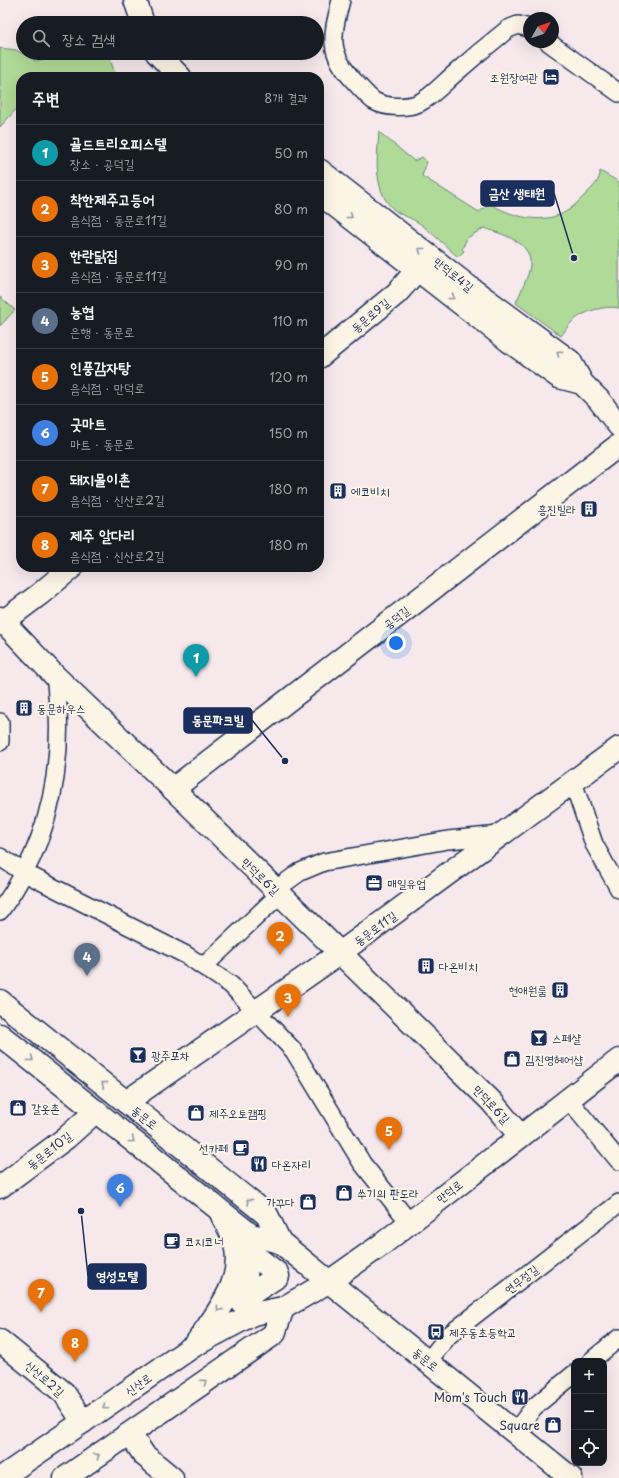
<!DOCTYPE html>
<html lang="ko">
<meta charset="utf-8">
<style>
body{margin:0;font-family:"Playpen Sans","Poor Story",sans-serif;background:#242831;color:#f1f3f6}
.controls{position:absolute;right:12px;bottom:12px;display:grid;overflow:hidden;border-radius:8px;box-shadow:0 4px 16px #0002}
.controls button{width:36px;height:36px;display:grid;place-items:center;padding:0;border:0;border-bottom:1px solid #363941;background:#171b24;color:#f1f3f6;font:20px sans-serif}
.compass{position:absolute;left:523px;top:12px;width:36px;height:36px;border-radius:50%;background:#171b24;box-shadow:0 4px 16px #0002;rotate:50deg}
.you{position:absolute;left:396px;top:643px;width:14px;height:14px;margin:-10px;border:3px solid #fff;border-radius:50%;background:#1a73e8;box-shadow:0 0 0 6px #1a73e833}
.badge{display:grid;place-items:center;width:26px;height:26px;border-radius:50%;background:#0f766e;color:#fff;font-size:13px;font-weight:700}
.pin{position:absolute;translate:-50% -33px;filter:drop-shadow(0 1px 2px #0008)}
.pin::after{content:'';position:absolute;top:21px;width:14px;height:12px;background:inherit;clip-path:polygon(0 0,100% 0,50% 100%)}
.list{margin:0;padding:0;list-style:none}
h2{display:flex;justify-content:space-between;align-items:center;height:52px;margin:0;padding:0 16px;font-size:17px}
h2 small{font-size:13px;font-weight:400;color:#9ea1a6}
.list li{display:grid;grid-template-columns:26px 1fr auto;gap:12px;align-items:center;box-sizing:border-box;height:56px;padding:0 16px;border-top:1px solid #363941}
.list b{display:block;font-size:15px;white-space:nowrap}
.list p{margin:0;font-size:13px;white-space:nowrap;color:#9ea1a6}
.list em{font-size:13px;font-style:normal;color:#9ea1a6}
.icon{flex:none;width:22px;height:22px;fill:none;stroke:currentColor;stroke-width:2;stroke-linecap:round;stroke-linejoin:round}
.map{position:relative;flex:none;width:619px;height:1478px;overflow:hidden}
.search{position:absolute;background:#171b24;box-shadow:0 4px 16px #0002;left:16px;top:16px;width:308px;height:44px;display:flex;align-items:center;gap:10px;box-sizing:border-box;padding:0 14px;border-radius:22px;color:#9ea1a6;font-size:15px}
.panel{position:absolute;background:#171b24;box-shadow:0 4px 16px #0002;left:16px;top:72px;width:308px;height:500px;border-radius:16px}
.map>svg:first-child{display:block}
</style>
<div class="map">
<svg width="619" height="1478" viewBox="0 0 619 1478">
<rect width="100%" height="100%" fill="#f6e8eb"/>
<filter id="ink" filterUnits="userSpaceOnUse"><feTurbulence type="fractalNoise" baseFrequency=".025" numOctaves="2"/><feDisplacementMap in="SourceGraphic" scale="8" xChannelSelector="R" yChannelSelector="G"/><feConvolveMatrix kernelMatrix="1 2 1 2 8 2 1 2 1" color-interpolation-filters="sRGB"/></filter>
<g filter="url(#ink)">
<g fill="#b0da97" stroke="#66847a">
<path d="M0,48l16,2 20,11 31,-8h41l8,24h-95v27l-21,23z"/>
<path d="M379,132l35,29 8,-4 5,5 -5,14 57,36 11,-8c20,11 44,19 66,12 12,-3 22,-14 30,-22 6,-6 15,-14 14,-23l19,11v126c-14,-3 -35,3 -46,13 -5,4 -8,10 -12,15l-45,-33c4,-11 13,-26 14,-38 2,-24 -29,-31 -46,-37l-17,10 -5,11 2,2 -6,6c-13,-11 -26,-25 -39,-34 -7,-5 -16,-7 -22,-11 -25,-18 -20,-54 -18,-80z"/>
<path d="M0,297l15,13 -15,16z"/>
</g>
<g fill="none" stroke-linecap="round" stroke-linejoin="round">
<g stroke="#1b2f5e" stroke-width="20">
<g id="lane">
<path d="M341,0c-9,36 -14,52 13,81 6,6 13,15 20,20 12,7 33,7 45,2 12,-6 23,-18 33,-27 18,-16 37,-32 56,-47l10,-4 11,3"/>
<path d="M548,42l71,51"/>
<path d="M0,722v20"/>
<path d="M573,782l21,62 25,45"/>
<path d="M0,857l25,16 161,82 45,30 63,66 68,112 47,59"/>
<path d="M275,890l25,-18 24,-10 124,-22 52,-5"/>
<path d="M0,911c52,-70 66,-150 55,-235"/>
<path d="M204,966l76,-72"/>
<path d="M568,1099l51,62"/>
<path d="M428,1361l21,-26 170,-132"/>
<path d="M591,1361l28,-23"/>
<path d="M515,1432l19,-25 40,-33"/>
</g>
</g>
<g stroke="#1b2f5e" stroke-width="25">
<g id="street">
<path d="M319,357l78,-64 20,-23"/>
<path d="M0,618l55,58 118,113 319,313 28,34"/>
<path d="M0,624l40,-30 32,-27"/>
<path d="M173,789l446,-344"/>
<path d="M126,1102l214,-149 279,-205"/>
<path d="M0,1187l66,-49 30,-27"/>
<path d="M251,1253l26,20 1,3 -38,25 -1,-3 6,-15 4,-29z"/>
<path d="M0,1341l64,52 19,29"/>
<path d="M130,1434l14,21 28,23"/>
</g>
</g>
<g stroke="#1b2f5e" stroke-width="25">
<g id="secondary">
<path d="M135,0l8,23"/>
<path d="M157,53l23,24"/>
<path d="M319,170l150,117 101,74 12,22 17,17 20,26"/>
<path d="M319,193l190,148 50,36 23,6"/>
<path d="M0,1001l267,214 13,27"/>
<path d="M0,1035l251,200 29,7 291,236"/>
<path d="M197,1342c22,-32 52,-66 35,-107 -3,-7 -8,-15 -11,-22"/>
<path d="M1,1478l194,-133 58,-31 30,-6 47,-27 51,-36 238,-185"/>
<path d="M65,1478l209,-144 9,-26"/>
</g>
</g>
<use href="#lane" stroke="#fcf5e5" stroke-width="17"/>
<use href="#street" stroke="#fcf5e5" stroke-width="22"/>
<use href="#secondary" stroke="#fcf5e5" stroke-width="22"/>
</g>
<defs><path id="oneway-chevron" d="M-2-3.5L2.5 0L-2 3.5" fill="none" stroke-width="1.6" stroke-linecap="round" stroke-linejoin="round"/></defs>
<g stroke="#8c92a2">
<use href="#oneway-chevron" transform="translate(350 216) rotate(38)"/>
<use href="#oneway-chevron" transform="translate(421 250) rotate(-142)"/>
<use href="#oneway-chevron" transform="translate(452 297) rotate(38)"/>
<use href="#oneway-chevron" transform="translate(559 353) rotate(-143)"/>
<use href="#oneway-chevron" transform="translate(31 1059) rotate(38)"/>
<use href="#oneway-chevron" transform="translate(104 1084) rotate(-141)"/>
<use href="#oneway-chevron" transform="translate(132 1140) rotate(39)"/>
<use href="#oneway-chevron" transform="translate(249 1201) rotate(-141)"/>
<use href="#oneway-chevron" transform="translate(219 1309) rotate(125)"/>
<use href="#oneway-chevron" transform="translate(204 1382) rotate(-35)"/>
<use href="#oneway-chevron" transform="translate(105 1407) rotate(145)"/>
<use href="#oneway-chevron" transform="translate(97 1456) rotate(-34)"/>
</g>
</g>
<defs>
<g id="hotel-square" transform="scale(0.9)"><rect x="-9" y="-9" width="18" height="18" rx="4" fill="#1b2f5e" stroke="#fcf5e5"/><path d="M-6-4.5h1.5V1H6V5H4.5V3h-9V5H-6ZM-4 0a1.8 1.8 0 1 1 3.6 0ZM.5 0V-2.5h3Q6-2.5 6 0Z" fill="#fff"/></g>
<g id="building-square" transform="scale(0.9)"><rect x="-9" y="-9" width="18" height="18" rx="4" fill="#1b2f5e" stroke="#fcf5e5"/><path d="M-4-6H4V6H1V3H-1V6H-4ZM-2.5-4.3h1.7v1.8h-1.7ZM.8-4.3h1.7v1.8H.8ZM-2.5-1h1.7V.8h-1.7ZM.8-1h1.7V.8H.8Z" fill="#fff"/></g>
<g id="office-square" transform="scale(0.9)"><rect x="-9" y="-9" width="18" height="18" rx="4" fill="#1b2f5e" stroke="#fcf5e5"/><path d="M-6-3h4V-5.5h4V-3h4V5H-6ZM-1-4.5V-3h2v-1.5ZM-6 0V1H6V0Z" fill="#fff"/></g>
<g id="bar-square" transform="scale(0.9)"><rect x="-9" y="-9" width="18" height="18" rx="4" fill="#1b2f5e" stroke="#fcf5e5"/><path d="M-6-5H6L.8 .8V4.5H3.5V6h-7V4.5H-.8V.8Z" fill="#fff"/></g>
<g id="shop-square" transform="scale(0.9)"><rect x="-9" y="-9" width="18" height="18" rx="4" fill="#1b2f5e" stroke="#fcf5e5"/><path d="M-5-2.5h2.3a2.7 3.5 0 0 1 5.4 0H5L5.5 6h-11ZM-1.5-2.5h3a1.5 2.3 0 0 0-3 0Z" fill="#fff"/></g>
<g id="cafe-square" transform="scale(0.9)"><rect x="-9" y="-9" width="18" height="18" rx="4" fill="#1b2f5e" stroke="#fcf5e5"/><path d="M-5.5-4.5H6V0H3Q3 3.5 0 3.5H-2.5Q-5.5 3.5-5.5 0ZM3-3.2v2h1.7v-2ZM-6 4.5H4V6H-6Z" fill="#fff"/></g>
<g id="restaurant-square" transform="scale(0.9)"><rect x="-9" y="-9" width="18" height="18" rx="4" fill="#1b2f5e" stroke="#fcf5e5"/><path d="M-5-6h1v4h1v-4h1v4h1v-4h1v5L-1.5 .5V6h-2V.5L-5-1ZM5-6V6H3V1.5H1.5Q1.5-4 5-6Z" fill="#fff"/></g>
<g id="bus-square" transform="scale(0.9)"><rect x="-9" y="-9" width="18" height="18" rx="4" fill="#1b2f5e" stroke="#fcf5e5"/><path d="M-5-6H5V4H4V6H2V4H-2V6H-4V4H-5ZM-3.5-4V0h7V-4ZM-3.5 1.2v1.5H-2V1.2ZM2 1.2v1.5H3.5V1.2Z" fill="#fff"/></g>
</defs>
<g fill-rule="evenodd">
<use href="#hotel-square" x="551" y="77"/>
<use href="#building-square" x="338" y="491"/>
<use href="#building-square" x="589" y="509"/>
<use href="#building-square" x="24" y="708"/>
<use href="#office-square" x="374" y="883"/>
<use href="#building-square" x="426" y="966"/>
<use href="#building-square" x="560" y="990"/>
<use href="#bar-square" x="539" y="1038"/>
<use href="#bar-square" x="138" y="1055"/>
<use href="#shop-square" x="512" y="1059"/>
<use href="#shop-square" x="18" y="1108"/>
<use href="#shop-square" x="196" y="1113"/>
<use href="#cafe-square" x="241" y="1148"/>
<use href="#restaurant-square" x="259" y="1164"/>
<use href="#shop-square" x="344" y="1193"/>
<use href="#shop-square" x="308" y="1202"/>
<use href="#cafe-square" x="172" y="1241"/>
<use href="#bus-square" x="436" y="1332"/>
<use href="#restaurant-square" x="520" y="1397"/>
<use href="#shop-square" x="553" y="1425"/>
</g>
<g text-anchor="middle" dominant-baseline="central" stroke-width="4" stroke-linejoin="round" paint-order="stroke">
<g font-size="12" fill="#1b2f5e" stroke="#fcf5e5" text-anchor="start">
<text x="538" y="77" text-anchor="end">조원장여관</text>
<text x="351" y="491">에코비치</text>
<text x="576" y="509" text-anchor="end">흥진빌라</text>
<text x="37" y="708">동문하우스</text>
<text x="387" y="883">매일유업</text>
<text x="439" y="966">다온비치</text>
<text x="547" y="990" text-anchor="end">현애원룸</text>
<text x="552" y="1038">스페샬</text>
<text x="151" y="1055">광주포차</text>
<text x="525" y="1059">김진영헤어샵</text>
<text x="31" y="1108">갈옷촌</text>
<text x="209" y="1113">제주오토캠핑</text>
<text x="228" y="1148" text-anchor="end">선카페</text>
<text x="272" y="1164">다온자리</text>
<text x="357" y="1193">쑤기의 판도라</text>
<text x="295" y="1202" text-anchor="end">가꾸다</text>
<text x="185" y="1241">코지코너</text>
<text x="449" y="1332">제주동초등학교</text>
<text x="507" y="1397" text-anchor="end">Mom's Touch</text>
<text x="540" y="1425" text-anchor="end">Square</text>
</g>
<g font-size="12" fill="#1b2f5e" stroke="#fcf5e5">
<text transform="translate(454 274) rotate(38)">만덕로4길</text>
<text transform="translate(370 315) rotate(-40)">동문로9길</text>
<text transform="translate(396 617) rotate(-37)">공덕길</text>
<text transform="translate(261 876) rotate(44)">만덕로6길</text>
<text transform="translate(375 928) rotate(-36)">동문로11길</text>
<text transform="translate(492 1104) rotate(47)">만덕로6길</text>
<text transform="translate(145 1117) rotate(39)">동문로</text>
<text transform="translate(49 1150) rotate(-38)">동문로10길</text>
<text transform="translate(449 1191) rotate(-38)">만덕로</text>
<text transform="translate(521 1279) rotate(-38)">연무정길</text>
<text transform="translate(426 1359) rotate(39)">동문로</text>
<text transform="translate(45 1378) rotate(41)">신산로2길</text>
<text transform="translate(138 1384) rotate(-35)">신산로</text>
</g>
</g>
<path fill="none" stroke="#1b2f5e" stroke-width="1.5" d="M574 258L554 193M285 761L252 720M81 1211L88 1276"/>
<g fill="#1b2f5e" stroke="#fcf5e5" stroke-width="1.5">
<circle cx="574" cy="258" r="4"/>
<circle cx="285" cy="761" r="4"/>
<circle cx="81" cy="1211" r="4"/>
</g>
<g fill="#1b2f5e" stroke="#1b2f5e" stroke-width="1.5">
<rect x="481" y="181" width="73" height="25" rx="4"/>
<rect x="184" y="708" width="68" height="25" rx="4"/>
<rect x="88" y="1264" width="58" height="25" rx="4"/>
</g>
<g font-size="13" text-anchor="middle" font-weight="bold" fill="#fff">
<text x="517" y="198">금산 생태원</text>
<text x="218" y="725">동문파크빌</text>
<text x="117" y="1281">영성모텔</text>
</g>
</svg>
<div class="controls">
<button>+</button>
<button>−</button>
<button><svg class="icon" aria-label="locate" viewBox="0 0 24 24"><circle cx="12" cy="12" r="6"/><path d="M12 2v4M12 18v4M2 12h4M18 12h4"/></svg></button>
</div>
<svg class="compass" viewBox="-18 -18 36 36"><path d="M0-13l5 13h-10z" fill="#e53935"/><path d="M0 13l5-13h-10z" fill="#9ea1a6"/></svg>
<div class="you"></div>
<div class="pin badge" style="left:196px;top:677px;background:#0f9aa8">1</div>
<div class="pin badge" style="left:280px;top:955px;background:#e8710a">2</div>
<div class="pin badge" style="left:288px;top:1017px;background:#e8710a">3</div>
<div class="pin badge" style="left:87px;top:976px;background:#5c6f8a">4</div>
<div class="pin badge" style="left:389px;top:1150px;background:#e8710a">5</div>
<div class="pin badge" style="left:120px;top:1207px;background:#3f7fe0">6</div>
<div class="pin badge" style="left:41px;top:1312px;background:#e8710a">7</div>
<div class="pin badge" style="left:75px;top:1362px;background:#e8710a">8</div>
<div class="search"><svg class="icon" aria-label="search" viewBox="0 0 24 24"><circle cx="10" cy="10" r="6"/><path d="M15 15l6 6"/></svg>장소 검색</div>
<section class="panel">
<h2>주변<small>8개 결과</small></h2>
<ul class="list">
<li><span class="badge" style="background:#0f9aa8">1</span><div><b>골드트리오피스텔</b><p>장소 · 공덕길</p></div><em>50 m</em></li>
<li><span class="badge" style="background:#e8710a">2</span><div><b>착한제주고등어</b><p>음식점 · 동문로11길</p></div><em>80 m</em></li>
<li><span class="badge" style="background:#e8710a">3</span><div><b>한란닭집</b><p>음식점 · 동문로11길</p></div><em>90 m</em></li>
<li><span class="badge" style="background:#5c6f8a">4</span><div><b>농협</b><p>은행 · 동문로</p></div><em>110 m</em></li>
<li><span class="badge" style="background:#e8710a">5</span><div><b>인풍감자탕</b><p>음식점 · 만덕로</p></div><em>120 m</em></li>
<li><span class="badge" style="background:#3f7fe0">6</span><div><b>굿마트</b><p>마트 · 동문로</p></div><em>150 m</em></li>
<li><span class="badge" style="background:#e8710a">7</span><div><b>돼지몰이촌</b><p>음식점 · 신산로2길</p></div><em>180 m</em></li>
<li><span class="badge" style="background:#e8710a">8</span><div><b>제주 알다리</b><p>음식점 · 신산로2길</p></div><em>180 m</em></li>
</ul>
</section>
</div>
